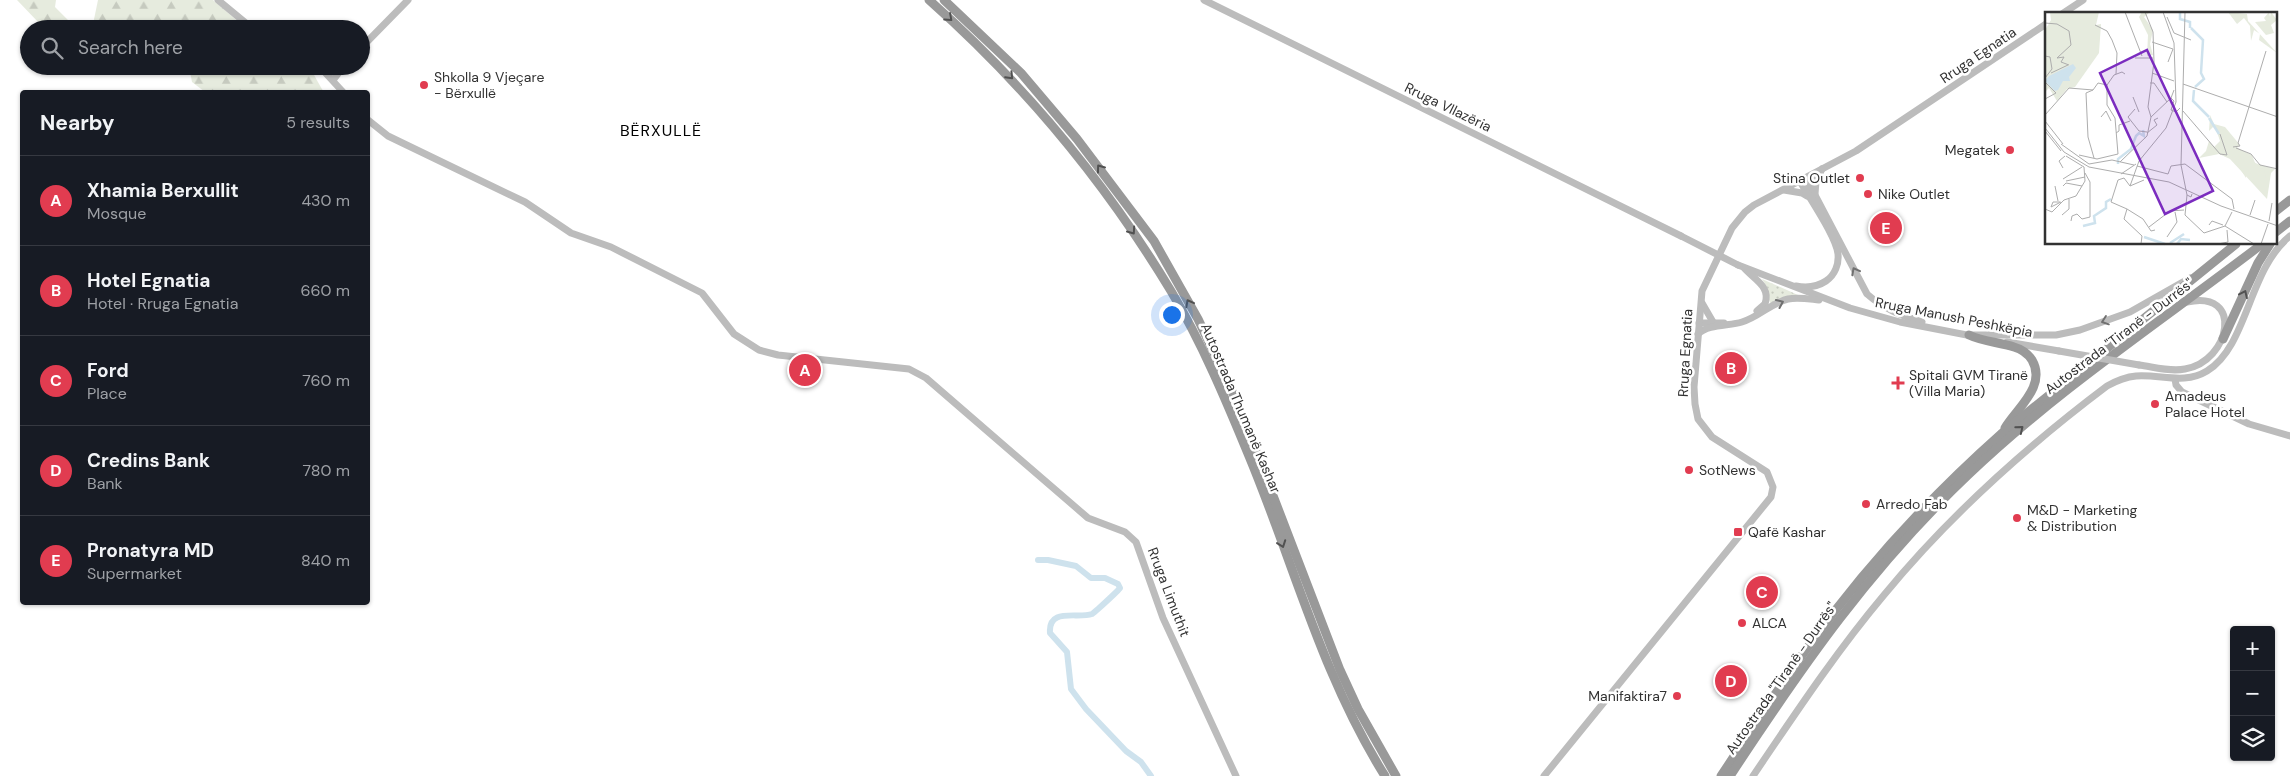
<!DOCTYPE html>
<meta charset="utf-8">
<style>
body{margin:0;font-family:"DM Sans",sans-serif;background:#242831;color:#f1f3f6}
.controls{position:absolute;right:15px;bottom:15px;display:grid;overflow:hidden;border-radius:5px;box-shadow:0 1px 4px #0004}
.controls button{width:45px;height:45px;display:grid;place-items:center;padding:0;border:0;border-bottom:1px solid #363941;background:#171b24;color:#f1f3f6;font:25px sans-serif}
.you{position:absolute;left:1171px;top:314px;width:18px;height:18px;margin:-12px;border:4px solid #fff;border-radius:50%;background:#1a73e8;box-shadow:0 0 0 8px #1a73e833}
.badge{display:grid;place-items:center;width:32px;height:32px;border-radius:50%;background:#e13c50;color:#fff;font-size:16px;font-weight:700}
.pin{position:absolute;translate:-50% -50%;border:2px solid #fff;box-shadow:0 1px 5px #0006}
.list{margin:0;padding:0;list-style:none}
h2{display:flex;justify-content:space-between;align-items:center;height:65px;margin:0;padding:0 20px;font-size:21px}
h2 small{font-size:16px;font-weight:400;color:#9ea1a6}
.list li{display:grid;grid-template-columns:32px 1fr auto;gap:15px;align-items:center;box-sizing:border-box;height:90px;padding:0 20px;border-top:1px solid #363941}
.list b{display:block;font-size:19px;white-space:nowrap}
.list p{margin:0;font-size:16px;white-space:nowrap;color:#9ea1a6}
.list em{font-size:16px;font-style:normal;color:#9ea1a6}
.icon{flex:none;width:28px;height:28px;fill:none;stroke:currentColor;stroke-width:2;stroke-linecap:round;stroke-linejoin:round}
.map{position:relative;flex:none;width:2290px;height:776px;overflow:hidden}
.search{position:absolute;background:#171b24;box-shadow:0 1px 4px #0004;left:20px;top:20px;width:350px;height:55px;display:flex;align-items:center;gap:12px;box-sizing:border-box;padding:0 18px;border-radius:28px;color:#9ea1a6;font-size:19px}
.panel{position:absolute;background:#171b24;box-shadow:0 1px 4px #0004;left:20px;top:90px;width:350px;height:515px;border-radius:5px}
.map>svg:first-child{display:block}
</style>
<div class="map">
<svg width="2290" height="776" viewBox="0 0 2290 776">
<defs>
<pattern id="grass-dots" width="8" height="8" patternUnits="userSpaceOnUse" patternTransform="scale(1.25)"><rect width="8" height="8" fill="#e6ebde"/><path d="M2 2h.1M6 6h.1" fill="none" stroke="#c6cabf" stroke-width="1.8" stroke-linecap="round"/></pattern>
<pattern id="forest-firs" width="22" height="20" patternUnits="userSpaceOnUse" patternTransform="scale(1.25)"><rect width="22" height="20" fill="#e6ebde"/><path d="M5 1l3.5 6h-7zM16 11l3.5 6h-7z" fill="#c6cabf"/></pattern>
</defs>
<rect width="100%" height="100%" fill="#fff"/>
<path fill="url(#grass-dots)" d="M1762,279l36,16 -28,8 -3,-16z"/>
<g fill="url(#forest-firs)">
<path d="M17,0h39l-1,7 15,15v7h-20l-11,-6z"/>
<path d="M98,0h115l34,29h-155z"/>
<path d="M189,66h120l14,25 -118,1 -13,-10z"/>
</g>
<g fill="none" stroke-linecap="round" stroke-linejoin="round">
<path stroke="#cee2ed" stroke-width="6" d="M1038,560h10l28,6 15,12h14l13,6 2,4c-2,3 -26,25 -28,26 -15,5 -44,-7 -42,19l17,19 4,37 15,20 40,42 15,11 10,14"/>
<g stroke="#bcbcbc" stroke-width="7">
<path d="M218,0l35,29"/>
<path d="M1204,0l477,236"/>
<path d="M2062,14l21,-14"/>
<path d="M361,48l47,-48"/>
<path d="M319,66l24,26"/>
<path d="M333,80l11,-14"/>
<path d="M368,120l20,16 137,66 46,31 40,14 91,46 32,41 25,16 19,5 131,14 17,9 162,140 37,14 11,10 27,76 73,158"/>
<path d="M1806,178l61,116c17,15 33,21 55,28"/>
<path d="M1784,190l18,3 5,3"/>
<path d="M1815,194l1,-13 6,-12"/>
<path d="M1738,265l112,43 50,14 72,14"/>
<path d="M1745,269c10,11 26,18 20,35l-8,7"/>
<path d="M1796,286c11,2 21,1 30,-5 9,-6 13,-17 12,-27 -2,-18 -29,-56 -38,-73"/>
<path d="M1702,303l11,19"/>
<path d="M1699,323h25"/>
<path d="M1698,334c10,-10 31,-8 44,-12 17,-5 29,-19 46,-23 10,-2 21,0 31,1"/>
<path d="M1971,335h85l24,-5 50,-18 60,-34"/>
<path d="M2007,342l52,9"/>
<path d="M2139,365c15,2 31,7 46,4 46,-8 59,-80 2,-67"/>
<path d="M2175,379l1,6 6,7 67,32 41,12"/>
<path d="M1544,776l227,-279 2,-10 -6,-15 -55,-35 -14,-18 -3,-15 -1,-17 8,-96 30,-63 13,-16 9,-7 102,-54 190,-127"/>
<path d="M1753,776c42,-62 83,-124 131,-181 65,-79 142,-148 223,-209 9,-5 18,-9 29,-10 25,-2 48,9 71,-5 41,-25 41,-101 83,-135"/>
</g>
<g stroke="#999" stroke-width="9">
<path d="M929,0c97,86 175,180 242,291 31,52 55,109 78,165 45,108 73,220 136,320"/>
<path d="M944,0l77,73 56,66 77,102 44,78 39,83 103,268 18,39 38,67"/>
<path d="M2276,211l14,-11"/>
<path d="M2276,232l14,-11"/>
<path d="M1969,335c15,7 30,7 45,12 7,2 14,7 18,13 15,26 -15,48 -27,68"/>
<path d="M2223,339l35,-76 12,-19"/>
<path d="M1721,776c29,-43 56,-87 87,-129 56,-78 121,-149 193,-213l235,-190"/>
<path d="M1730,776c73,-111 141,-209 238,-301 90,-86 195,-155 294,-231"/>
</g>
<g stroke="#bcbcbc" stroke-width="7">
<path d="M1681,236l57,29"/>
<path d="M2059,351l80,14"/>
</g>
</g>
<defs><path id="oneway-chevron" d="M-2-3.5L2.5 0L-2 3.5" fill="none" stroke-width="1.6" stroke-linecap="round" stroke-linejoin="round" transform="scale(1.25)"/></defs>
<g stroke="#515151">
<use href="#oneway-chevron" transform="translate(949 18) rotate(42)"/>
<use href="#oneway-chevron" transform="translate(1010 76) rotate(46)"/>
<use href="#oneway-chevron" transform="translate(1100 168) rotate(-126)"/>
<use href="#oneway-chevron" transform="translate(1132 231) rotate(55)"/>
<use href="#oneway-chevron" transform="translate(2244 294) rotate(-65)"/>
<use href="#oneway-chevron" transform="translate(1189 303) rotate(-118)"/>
<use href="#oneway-chevron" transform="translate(2020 429) rotate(-39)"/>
<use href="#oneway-chevron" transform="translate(1282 544) rotate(70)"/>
</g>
<g stroke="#707070">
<use href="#oneway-chevron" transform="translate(1855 271) rotate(-118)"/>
<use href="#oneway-chevron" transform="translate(1780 303) rotate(-24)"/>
<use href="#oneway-chevron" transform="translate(2105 321) rotate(161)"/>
</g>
<g fill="#e13c50" stroke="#fff" stroke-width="2">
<circle cx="424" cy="85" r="5"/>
<circle cx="2010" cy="150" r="5"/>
<circle cx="1860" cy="178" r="5"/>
<circle cx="1868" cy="194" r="5"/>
<path d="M1895.5 375.5h5v5h5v5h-5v5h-5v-5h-5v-5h5z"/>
<circle cx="2155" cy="404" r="5"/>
<circle cx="1689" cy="470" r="5"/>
<circle cx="1866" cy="504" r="5"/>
<circle cx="2017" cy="518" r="5"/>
<rect x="1733" y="527" width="10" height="10" rx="2.5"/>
<circle cx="1742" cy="623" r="5"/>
<circle cx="1677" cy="696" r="5"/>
</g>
<g text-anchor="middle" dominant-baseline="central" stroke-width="5" stroke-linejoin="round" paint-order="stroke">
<g font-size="14" fill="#323232" stroke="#fff">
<text transform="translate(1978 55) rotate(-34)">Rruga Egnatia</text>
<text transform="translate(1448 107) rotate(26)">Rruga Vllazëria</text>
<text transform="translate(1954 317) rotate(11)">Rruga Manush Peshkëpia</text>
<text transform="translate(2119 336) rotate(-37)">Autostrada "Tiranë - Durrës"</text>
<text transform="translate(1685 353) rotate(-87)">Rruga Egnatia</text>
<text transform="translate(1241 408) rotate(67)">Autostrada Thumanë Kashar</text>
<text transform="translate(1169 592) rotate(69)">Rruga Limuthit</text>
<text transform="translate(1781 678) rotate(-55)">Autostrada "Tiranë - Durrës"</text>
</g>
<g font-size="14" fill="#323232" stroke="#fff" text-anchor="start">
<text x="434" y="77">Shkolla 9 Vjeçare<tspan x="434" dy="16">- Bërxullë</tspan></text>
<text x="2000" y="150" text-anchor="end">Megatek</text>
<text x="1850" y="178" text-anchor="end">Stina Outlet</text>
<text x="1878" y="194">Nike Outlet</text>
<text x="1909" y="375">Spitali GVM Tiranë<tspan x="1909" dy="16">(Villa Maria)</tspan></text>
<text x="2165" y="396">Amadeus<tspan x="2165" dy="16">Palace Hotel</tspan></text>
<text x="1699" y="470">SotNews</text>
<text x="1876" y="504">Arredo Fab</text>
<text x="2027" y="510">M&amp;D - Marketing<tspan x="2027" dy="16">&amp; Distribution</tspan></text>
<text x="1748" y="532">Qafë Kashar</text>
<text x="1752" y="623">ALCA</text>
<text x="1667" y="696" text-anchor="end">Manifaktira7</text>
</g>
<g font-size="16" letter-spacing="1" fill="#000" stroke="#fff">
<text x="661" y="130">BËRXULLË</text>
</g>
</g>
<g transform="translate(2045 12)">
<rect width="232" height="232" fill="#fff"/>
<path d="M224,0l1,5 1,-5 6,8 -6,5 3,8 -8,2 -11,-13 11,-1 -2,-3zM165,103l4,9 11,3 15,18 -3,3 15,7 3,8 20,6 -4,4 -4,26 -37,-40 -11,-5 -20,4 7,-7 3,-10 5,6 6,-6 -4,-12 -3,-2 -4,4z" fill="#e6ebde"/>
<path d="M5,0h49l-3,13 5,-1 -2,29 -24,34 -8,2 -10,12 -8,-13 -4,4v-62l6,-10zM97,0h8l-6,5 9,13 -3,14 3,11 -6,1 1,-21 -9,-18zM183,0l19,2 1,7 29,32 -18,-13 1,-6 -6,-4 -3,11 -1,-15 -6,-8 -7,6zM193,136l4,4 -3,5 8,-3 14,15 7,-2 -4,3 2,7 -5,1 2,4 2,-2 1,9 -5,1 4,-5 -8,-11 -2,2 -5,-6 -4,3v5l-9,-14 6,-3 -6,-6 3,-4 -5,3z" fill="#e6ebde"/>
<path d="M28,52l3,4 -7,9 1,4h-7l-5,9 -3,1 -10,-10 4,-5z" fill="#cee2ed"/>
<path fill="none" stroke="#cee2ed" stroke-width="2.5" d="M135,0v7l10,3v6M146,16l12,12 -2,33 3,6 -9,8M149,78l-1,11 16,16M164,106l10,16M73,152v-5l13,-10 5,-13 3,-3 5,3 -1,-6M38,214l12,-3 -1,-7 12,-8v-6l5,-3M99,225l21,7M125,231l14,-9M132,232l4,-5 9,1"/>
<path fill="none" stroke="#adadad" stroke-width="1" d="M80,0l17,44M100,0l8,20 1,30 -6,45 3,10M140,0l-4,153 6,30 4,2 1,-3M122,5l7,16 17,7M0,11l12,1 12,7 2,14 -14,13 7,-1 -3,5 8,3M50,13l12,6 5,9 5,13 -1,21M107,30l21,7 -5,13M0,44l5,1 2,12 -7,9M90,46h18M6,61l17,-8M107,61l22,8M0,70l11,11 -11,6M105,71h4l13,19M138,72l95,33M62,73l7,-10 8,-3 3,2M88,85l6,15M126,86l3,3 -3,9 5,2 4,-4M90,97l-7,8 11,14 8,1M138,99l37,43 7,1M0,103l24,-27 24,2M56,105l5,-6 5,10M106,105l20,-19 3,-8M0,109l18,23M0,116l19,24 25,15 80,15 52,24 57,20M0,119l16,20M71,121l3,-2v-6l11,-4M102,121l10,-8 -3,-5 4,-2M175,122l7,21M16,132l28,20 23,-4 22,5M188,135l7,-1 -2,-3 28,-92M191,136l15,6 9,11 18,4M34,143l18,4 21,-5 -3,-36 -8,-13v-20M21,144l18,11M49,146l-6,-21 -2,-44 7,-3 5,-7 9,2M75,150l27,-26 4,-19M92,154l31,8 3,-8 14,-2 47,35 2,10M18,156l-4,-7 6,-5M76,162l15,-10M18,167l19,-12M73,168l-7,22 16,7 -3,10 18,17 -1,8M73,168l6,-2 6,8 14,-6M21,169l19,-4M10,174l3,15M18,174l3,-3 16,3M85,174l9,-25 27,-33 10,-26 -2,-59 -11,-31M142,183l-2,20 19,18M15,190h-7l-2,5 10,-5M0,197l7,3 12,-12 12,-4 9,-15 -1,-14M82,197l16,10 8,12 4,-1M17,203l7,-6v-10M205,203l5,-15M26,209l1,-5 5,-2 5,5 8,-2v-35l-5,-9M224,209l3,-18M164,213l3,-4 11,4M180,214l29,18M180,214l7,-14M104,215l21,-16 14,-1M159,221l21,-7M122,225l10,-15 -2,-10M173,232l10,-2 -1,-12M216,232l7,-20"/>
<path fill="#7b2cbf" fill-opacity="0.15" stroke="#7b2cbf" stroke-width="2.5" d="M102,38l66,141 -48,23 -65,-141z"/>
<rect width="232" height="232" fill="none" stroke="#323232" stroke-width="2.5"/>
</g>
</svg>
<div class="controls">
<button>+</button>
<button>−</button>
<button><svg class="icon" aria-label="layers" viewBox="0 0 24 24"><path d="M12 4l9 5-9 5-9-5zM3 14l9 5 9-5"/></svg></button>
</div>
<div class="you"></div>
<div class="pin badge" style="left:805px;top:370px">A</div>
<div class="pin badge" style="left:1731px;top:368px">B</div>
<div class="pin badge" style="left:1762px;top:592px">C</div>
<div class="pin badge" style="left:1731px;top:681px">D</div>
<div class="pin badge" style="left:1886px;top:228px">E</div>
<div class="search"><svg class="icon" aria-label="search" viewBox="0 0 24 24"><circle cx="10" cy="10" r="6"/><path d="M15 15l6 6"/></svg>Search here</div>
<section class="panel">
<h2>Nearby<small>5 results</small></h2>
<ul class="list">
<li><span class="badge">A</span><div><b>Xhamia Berxullit</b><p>Mosque</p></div><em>430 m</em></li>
<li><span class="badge">B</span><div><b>Hotel Egnatia</b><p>Hotel · Rruga Egnatia</p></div><em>660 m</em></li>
<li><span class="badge">C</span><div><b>Ford</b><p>Place</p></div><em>760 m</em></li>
<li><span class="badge">D</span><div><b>Credins Bank</b><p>Bank</p></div><em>780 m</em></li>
<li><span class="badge">E</span><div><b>Pronatyra MD</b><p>Supermarket</p></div><em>840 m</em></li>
</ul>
</section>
</div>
